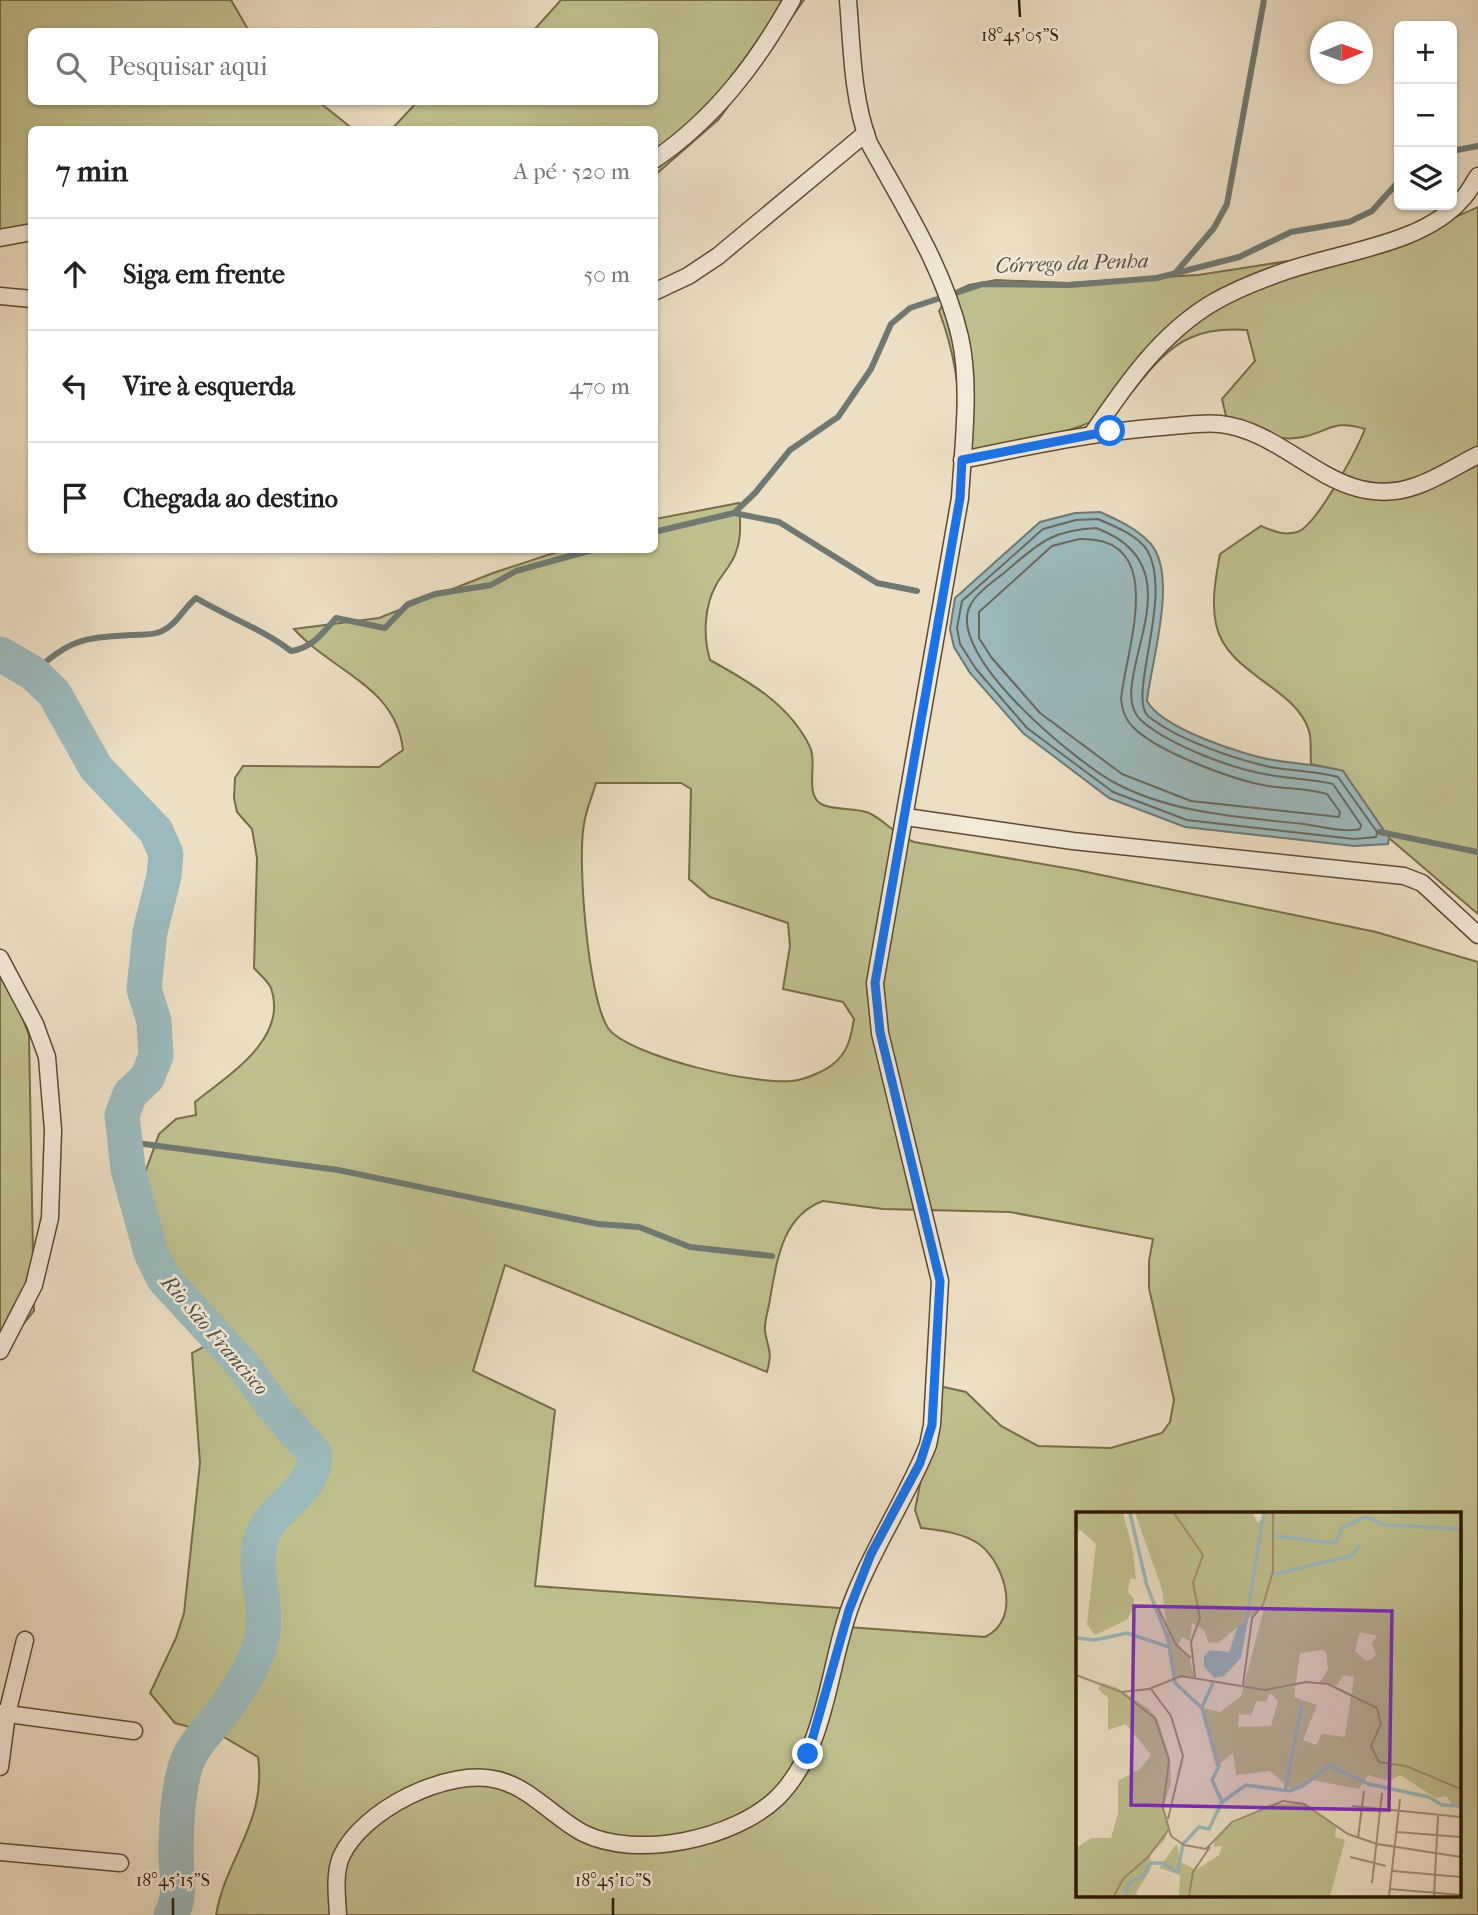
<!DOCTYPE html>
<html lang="pt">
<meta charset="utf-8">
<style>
body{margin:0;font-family:"IM FELL French Canon",serif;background:#f6f6f6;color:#202124}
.controls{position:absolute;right:21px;top:21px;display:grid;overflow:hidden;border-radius:10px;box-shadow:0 2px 5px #0004}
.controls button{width:63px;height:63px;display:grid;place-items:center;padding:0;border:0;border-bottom:2px solid #e0e0e0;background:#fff;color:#202124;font:35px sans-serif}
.compass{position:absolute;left:1310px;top:21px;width:63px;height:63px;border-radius:50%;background:#fff;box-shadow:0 2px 5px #0004;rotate:89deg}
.stop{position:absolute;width:21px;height:21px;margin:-16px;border:5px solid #1a73e8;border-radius:50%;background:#fff}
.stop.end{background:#1a73e8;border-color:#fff;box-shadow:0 2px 7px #0008}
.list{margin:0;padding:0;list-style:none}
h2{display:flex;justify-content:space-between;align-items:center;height:91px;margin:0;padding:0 28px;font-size:30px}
h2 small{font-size:23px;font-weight:400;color:#757577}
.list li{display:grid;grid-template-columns:46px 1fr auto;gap:21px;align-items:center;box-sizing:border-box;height:112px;padding:0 28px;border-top:2px solid #e0e0e0}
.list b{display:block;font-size:26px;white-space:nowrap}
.list em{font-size:23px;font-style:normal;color:#757577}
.icon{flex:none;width:38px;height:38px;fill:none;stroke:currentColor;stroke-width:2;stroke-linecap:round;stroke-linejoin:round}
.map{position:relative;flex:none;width:1478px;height:1915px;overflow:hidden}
.search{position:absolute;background:#fff;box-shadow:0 2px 5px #0004;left:28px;top:28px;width:630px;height:77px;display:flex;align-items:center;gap:18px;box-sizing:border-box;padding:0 24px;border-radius:10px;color:#757577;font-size:26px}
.panel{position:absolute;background:#fff;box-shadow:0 2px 5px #0004;left:28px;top:126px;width:630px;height:427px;border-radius:10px}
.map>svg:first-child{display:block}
</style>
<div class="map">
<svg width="1478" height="1915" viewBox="0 0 1478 1915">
<rect width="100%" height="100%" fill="#ecdfc4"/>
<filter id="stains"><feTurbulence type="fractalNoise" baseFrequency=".00286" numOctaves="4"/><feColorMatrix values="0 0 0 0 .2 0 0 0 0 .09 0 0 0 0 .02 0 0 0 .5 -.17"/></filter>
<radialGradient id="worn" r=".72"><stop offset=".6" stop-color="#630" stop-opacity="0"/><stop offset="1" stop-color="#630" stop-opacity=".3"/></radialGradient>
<g fill="#c0c08f" stroke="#786c48" stroke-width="2" fill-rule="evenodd">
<path d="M0,0h231l18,31 -217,1v70h287l34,27 -321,1 -1,110 -31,-3z"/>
<path d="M561,0h243l-85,119 -64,56 -1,-45h-263l26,-28h237v-70l-121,-1z"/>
<path d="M1478,207v707l-89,-76 -46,-67 -32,-7c-1,-10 1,-23 -2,-33 -13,-44 -83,-57 -93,-107 -5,-24 0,-47 4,-70l41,-28c12,5 23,10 36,6 19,-5 60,-83 68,-103 -31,-10 -35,2 -62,8 -29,6 -53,-7 -77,-21l-4,-17 33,-38 -8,-31c-47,-3 -72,9 -102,46 -11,13 -23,29 -38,38 -43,24 -98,30 -146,39 1,-47 -5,-98 -22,-142l10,-17 20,-9 27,-5 71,3 131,-8 194,-30z"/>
<path d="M739,503c1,17 3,33 -3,49 -4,13 -14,22 -20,33 -12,22 -13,52 -6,75 40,22 80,45 100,87 8,16 -6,46 11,57 13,7 34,3 48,9 17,8 24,21 45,29l163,28 299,62 102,30v953h-1262c10,-58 51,-93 42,-158l-36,-21 -47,-13 -25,-30 26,-55 8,-25 16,-150 -8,-110 19,-10 -6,-22 -40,-49 -1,-17 -8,-23 -13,-16 -6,-21 22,-61 17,-15 20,-4 -1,-13c32,-26 94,-63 76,-114 -3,-7 -12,-14 -17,-20l3,-110 -5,-29 -15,-17 -3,-14 1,-20 8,-12 136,1 24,-17c-7,-64 -69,-77 -109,-121l85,-11 114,-45 70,-23h91l1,-31zM596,783h85l10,6 -2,90 21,18 78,26 2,23 -7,43 60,13 11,17c-3,18 -6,34 -22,46 -8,6 -24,13 -34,15 -34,8 -169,-23 -190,-52 -20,-30 -31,-168 -24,-204 2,-14 8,-27 12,-41zM823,1201l60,8 127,3 143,27 -4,22v27l25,112 -4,22 -8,11 -51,15 -73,-2 -37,-20 -35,-34 -27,-6 -24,124 6,18c19,2 42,5 58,16 26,19 43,76 6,93l-137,-10 5,-18 -318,-23 20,-176 -82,-39 32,-106 262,107c6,-24 1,-20 -2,-41 -1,-10 4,-23 5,-32 7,-39 12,-83 53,-98zM1077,1514h382v382h-382z"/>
<path d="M0,974l16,27 13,34 5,276 -34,42z"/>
</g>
<path fill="#9cbabd" stroke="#707971" stroke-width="2" d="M1100,512c18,8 36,16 50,31 29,32 1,119 -3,158 14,27 96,54 126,59 24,4 47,5 70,11l46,67 -1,6 -34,2 -169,-19 -76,-29 -86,-65 -53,-60 -16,-26 -4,-18 5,-31 85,-76 35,-9z"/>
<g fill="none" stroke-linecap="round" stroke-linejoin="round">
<g stroke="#66685e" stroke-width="2">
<path d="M1098,519c16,7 39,16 49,31 27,44 -20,147 1,166 28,23 86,43 122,51 23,4 46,4 68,10l39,55 -1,5 -22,2 -167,-19 -74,-28 -86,-64 -51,-59 -16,-25 -3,-16 5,-27 81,-72 33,-9z"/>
<path d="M1096,528c112,41 1,158 47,194 29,24 89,47 127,53 21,4 42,4 63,9l28,41 -1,4c-17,4 -40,-3 -57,-5 -63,-7 -128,-10 -186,-40 -39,-20 -172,-129 -147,-178 5,-12 24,-25 34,-33 33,-28 46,-43 92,-45z"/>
<path d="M1079,539c91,-4 47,110 42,160 1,11 5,22 13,29 24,24 99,52 134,58 19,3 39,2 59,8l13,18 -1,5 -148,-16 -69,-27 -82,-61 -49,-56 -12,-19v-26l73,-66z"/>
</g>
<g stroke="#707971" stroke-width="6">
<path d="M1452,151l26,-5"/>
<path d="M1177,271l37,-43 13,-24 37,-204"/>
<path d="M734,513l45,9 98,61 40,8"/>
<path d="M654,532l80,-19 21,-20 35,-43 48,-33 33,-48 20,-45 19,-16 73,-24 87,1 87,-7 82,-21 52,-25 58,-10 23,-11 27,-30"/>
<path d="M33,673c37,-33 47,-35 97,-38 9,-1 23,1 32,-4 15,-7 21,-22 34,-33 32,19 66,31 95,53 21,-3 32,-18 45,-33l49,10 23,-24 27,-10 56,-9 25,-14 76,-21"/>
<path d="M1380,832l98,20"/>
<path d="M122,1141l216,29 260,54 41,3 51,20 82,9"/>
</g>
<path stroke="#9cbabd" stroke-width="35" d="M0,654l33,19 21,20 42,75 60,63 10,23 -2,22 -14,56 -6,57 10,32 2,35 -9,22 -17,16 -8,21 6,54 23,84 13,26 78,85 34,46 39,44c1,36 -41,51 -53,82 -12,35 9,70 -1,105 -7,28 -27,56 -44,78 -12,15 -27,30 -32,49 -7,25 -9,58 -9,84 0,20 6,45 -5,63"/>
<g stroke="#5e4931" stroke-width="19">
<g id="minor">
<path d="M654,160c61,-42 102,-96 138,-160"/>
<path d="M0,238l32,-6"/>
<path d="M654,292l34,-16 30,-20 148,-123"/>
<path d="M0,296l32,3"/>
<path d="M1092,434c34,-50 69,-101 122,-132 21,-12 46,-22 69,-30 55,-20 141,-27 180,-74 6,-6 10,-15 15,-22"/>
<path d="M962,460c67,-14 132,-28 199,-33 20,-1 40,-5 59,-3 72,8 116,90 196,62 21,-7 42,-21 62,-31"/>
<path d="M906,817l167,24 331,35 18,7 56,52"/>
<path d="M0,958l35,66 12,33 6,73 -3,88 -16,67 -34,66"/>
<path d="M0,1713l134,18"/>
<path d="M0,1767l7,-53 18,-74"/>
<path d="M0,1852l120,11"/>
<path d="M338,1915c-1,-18 -4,-41 3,-58 21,-47 107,-90 157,-77 33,8 56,38 85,53 54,27 151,6 194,-35 53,-53 50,-136 77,-201 21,-53 53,-100 74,-152l4,-20 8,-144 -60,-248 -5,-50 85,-485c3,-50 11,-113 0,-161 -16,-69 -57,-132 -91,-194 -17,-46 -17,-95 -21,-143"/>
</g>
</g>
<use href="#minor" stroke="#f3ead9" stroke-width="16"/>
</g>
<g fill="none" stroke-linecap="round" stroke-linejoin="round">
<path stroke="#1a73e8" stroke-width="9" d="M808,1754l41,-144 22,-56 49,-91 12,-38 8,-144 -60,-249 -5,-49 85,-485 2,-38 148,-29"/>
</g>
<path fill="none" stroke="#2f1700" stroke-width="2.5" d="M1019,0l1,17M173,1898v17M613,1898v17"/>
<g text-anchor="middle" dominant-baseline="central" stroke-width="5" stroke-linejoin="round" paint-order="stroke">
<g font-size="21" font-style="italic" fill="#555042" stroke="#f3ead9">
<text transform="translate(1072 263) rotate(-2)">Córrego da Penha</text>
<text transform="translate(215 1335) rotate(49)">Rio São Francisco</text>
</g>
</g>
<g transform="translate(1076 1512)">
<rect width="385" height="385" fill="#ecdfc4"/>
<path d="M0,1h47l10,38 3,28 -6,-1 -2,14 6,7 -1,10 -6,11 -32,15 -8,-10 9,-81 -16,-14 -4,4zM59,1h117l6,10 8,-10h195v292l-8,1 -7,-10 -10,2 -36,-23 -11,6 -21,-6 -9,14 -47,-9 -20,10 -22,-19 -34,4 -3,-22 -17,14 -16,-60 20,5 21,-16 24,-91 -47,38 -10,-1 -4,-12 -12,-7 -2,18 -8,-4 -4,7 11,13 5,20 -21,1 -11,-89zM284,120l17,4 -5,7 4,12 -4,4 -6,2 -11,-10zM246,138l4,2 2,17 -8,13 16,4 8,-11 10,2 -9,60 -23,-3 -6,11 -13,-5 14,-35 -23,-8 6,-44zM194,181l8,8 -7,25 -33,1 1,-13 12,1 6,-14 9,1zM26,171l14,4 33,22 9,11 12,40 1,24 -8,22 6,21 -4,13 -15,14 1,15 -15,24 3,3h-63v-48l15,-10h20l7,-25v-32l22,-12 11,-14 -25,-31 -18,6v-32l-10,-9zM194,292h37l29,23 -1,10 10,3 -15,56h-151l1,-21 -21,-7 14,-20 4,-4 4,18 15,8 23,-15 3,-9 -8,1v-4l12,-16z" fill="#c0c08f" fill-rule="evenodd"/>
<path d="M172,108l-7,38 -17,18 -10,2 -10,-12v-10l6,-6 19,2 9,-26z" fill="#9cbabd"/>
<path fill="none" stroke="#9cbabd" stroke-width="3.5" d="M54,1l17,73 21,53 7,44 27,25 17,58 -7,14 10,22M199,24l60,7 8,-16 23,-10 20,8 75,4M198,62l77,-18 9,-11M170,110l18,-109M0,126l19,2 32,-7 42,14M126,195l11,-24M209,279l17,-87M49,384l5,-14 12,-5 9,-14h11l16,9 5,-28 16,-17 10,2 13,-27 24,-17 43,6 14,-5 26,-20 40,18 60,13 13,8 19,1"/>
<path fill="none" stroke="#a08f76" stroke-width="2" d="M98,1l29,42 -10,28 7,35 -9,24 4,35M81,94l19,39 15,13M0,163l45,17 34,26 14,42 -6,48 8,28 13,9 22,4 26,-27 51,-21 21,3 44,30 29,10 84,13M167,173l9,-67 11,-13 10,-34v-58M75,177l20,27 12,40 -15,63M45,180l28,-3 32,-13 84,14 41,-8 22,2 49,24 4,16 -10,22 8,16 27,4 55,23M276,294l109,11M321,320l64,5M282,326l6,-47M274,345l36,9M317,359l68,6M296,371l10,-90M314,377l71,6M38,384l9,-17 25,-22 21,-28M113,384l4,-24 17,-25M313,384l11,-97M358,384l4,-80"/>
<path fill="#7b2cbf" fill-opacity="0.15" stroke="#7b2cbf" stroke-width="3.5" d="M58,94l258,5 -3,199 -258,-5z"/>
<rect width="385" height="385" fill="none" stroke="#2f1700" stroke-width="3.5"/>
</g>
<g font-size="18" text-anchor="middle" fill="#2f1700" stroke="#f3ead9" stroke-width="5" stroke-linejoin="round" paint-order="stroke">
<text x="1020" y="41">18°45'05"S</text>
<text x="173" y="1886">18°45'15"S</text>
<text x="613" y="1886">18°45'10"S</text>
</g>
<rect width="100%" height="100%" filter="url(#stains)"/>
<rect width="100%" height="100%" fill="url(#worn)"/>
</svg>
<div class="controls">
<button>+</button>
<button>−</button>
<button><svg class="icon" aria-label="layers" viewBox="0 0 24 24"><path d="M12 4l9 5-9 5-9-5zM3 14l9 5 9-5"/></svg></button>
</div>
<svg class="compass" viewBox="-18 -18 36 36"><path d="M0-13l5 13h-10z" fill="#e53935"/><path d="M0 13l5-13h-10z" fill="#757577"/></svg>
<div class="stop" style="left:1110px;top:431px"></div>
<div class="stop end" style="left:808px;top:1754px"></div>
<div class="search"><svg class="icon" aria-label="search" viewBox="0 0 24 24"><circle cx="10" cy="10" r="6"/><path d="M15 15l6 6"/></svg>Pesquisar aqui</div>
<section class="panel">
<h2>7 min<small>A pé · 520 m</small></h2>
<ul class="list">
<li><svg class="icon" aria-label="ahead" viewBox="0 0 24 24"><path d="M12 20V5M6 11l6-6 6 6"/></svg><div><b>Siga em frente</b></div><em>50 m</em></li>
<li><svg class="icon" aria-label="left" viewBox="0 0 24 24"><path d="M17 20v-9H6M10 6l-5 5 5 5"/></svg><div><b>Vire à esquerda</b></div><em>470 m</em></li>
<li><svg class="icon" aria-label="arrive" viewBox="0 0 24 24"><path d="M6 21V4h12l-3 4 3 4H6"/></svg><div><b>Chegada ao destino</b></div></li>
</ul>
</section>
</div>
